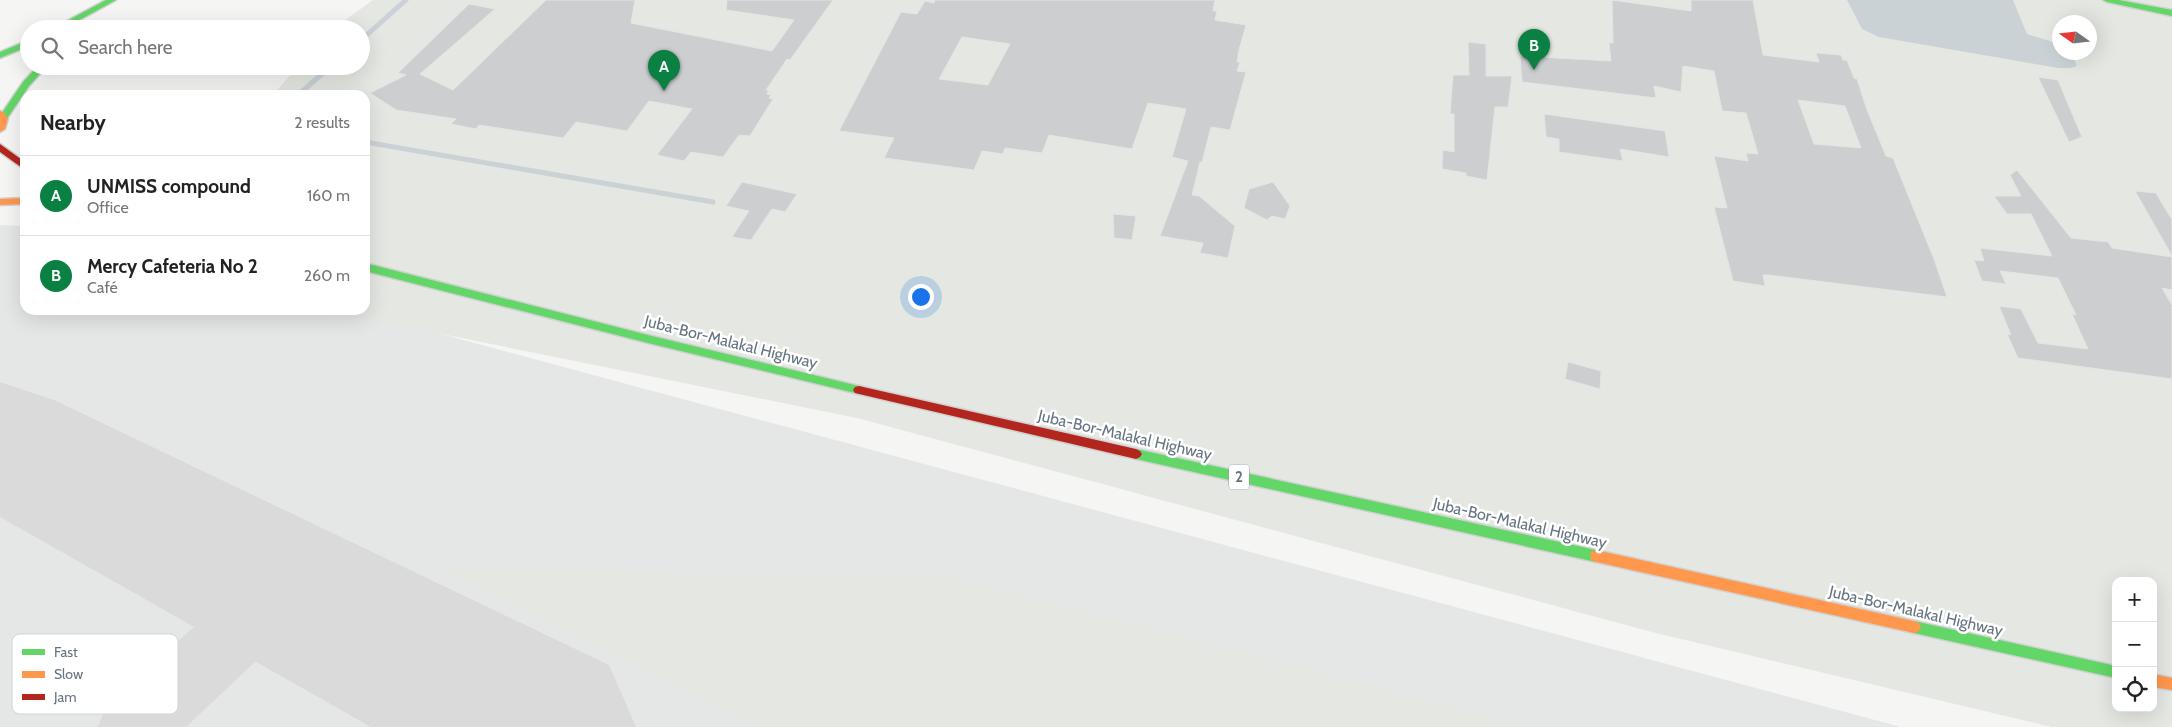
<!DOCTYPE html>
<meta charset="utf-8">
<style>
body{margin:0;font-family:Cabin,sans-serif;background:#f2f2f2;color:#222}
.controls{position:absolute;right:15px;bottom:15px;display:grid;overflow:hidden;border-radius:10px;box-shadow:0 5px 20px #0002}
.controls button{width:45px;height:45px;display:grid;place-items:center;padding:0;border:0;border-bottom:1px solid #e0e0e0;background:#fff;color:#222;font:25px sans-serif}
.compass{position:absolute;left:2052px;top:15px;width:45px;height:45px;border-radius:50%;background:#fff;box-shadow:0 5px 20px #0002;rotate:284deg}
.you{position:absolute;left:920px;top:296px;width:18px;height:18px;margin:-12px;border:4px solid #fff;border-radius:50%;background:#1a73e8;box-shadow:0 0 0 8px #1a73e833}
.badge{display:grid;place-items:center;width:32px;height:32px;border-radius:50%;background:#0b8043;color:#fff;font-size:16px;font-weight:700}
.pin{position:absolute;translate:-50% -41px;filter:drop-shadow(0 1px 2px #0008)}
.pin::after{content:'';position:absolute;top:26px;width:18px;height:15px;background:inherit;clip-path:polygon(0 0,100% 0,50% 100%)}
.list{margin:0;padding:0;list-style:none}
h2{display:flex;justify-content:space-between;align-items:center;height:65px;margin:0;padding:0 20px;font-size:21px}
h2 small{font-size:16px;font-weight:400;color:#767676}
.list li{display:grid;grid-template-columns:32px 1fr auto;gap:15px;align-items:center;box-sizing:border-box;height:80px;padding:0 20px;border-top:1px solid #e0e0e0}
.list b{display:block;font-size:19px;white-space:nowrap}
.list p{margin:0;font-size:16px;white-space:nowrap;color:#767676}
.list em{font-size:16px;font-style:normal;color:#767676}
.icon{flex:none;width:28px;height:28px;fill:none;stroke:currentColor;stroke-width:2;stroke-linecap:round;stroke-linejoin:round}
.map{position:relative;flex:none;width:2172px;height:727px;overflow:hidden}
.search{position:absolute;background:#fff;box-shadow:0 5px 20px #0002;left:20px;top:20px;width:350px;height:55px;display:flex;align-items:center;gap:12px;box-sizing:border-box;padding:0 18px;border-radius:28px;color:#767676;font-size:19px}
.panel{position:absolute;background:#fff;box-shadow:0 5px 20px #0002;left:20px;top:90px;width:350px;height:225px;border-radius:15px}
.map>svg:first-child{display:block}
</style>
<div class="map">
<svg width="2172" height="727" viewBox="0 0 2172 727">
<rect width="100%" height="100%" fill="#f5f5f4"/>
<path fill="#e5e6e6" d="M0,225l25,1v84h327l1549,417h-1901z"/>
<g fill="#e4e7e2" fill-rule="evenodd">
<path d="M373,0h1799v727h-120l-396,-94 -799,-215 -534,-108h42v-215h-92l25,-29h63v-37h-28zM2060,22h30v30h-30zM2116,581h37v127h-37z"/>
<path d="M437,568l521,10 577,149h-783z"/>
</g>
<path fill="#cbd2d5" d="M1847,0h166l14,34 32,10 1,8 11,1 6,13 -7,2h-12l-179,-31 -17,-8z"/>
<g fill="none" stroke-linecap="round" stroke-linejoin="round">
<g stroke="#cbd2d5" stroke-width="5">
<path d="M361,40l45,-40"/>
<path d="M298,95l33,-29"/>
<path d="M365,142l348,60"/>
</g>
<path fill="#dadada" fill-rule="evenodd" d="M285,560l24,9 10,21 -10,21 -123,116h-88l10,-25 153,-133z"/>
<path fill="#dadada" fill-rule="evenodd" d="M0,382l54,18 555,265 27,62h-265l-371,-210z"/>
</g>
<g fill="#cdcecf" stroke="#e4e4e4" fill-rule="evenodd">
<path d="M546,0h89l-4,23 141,28 22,-31 -68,-10 1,-10h106l-43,60 -3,-1 -21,31h3l-2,4 4,1 -2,3 4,1 -23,37 -11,-1 -16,22 -32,-5 -7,9 -27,-6 35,-46 -43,-8 -22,30 -51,-9 -13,16 -84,-13 -3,4 -25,-5 5,-5 -60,-9 -26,-17 36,-18 -8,-2 71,-69 26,5 -75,65 33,16z"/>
<path d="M935,0h280l-2,11h4l-2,9 31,5 -7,25 -2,12h3l-3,9 9,1 -16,58 -19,-3 -9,35h-2l-8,33 7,1 36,30 -7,32 -28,-5 3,-10 -43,-7 28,-75 -16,-4 14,-48 -38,-6 -16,46 -83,-14 -7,18 -37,-5 -2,6 -21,-3 -8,19 -90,-12 10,-20 -55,-7 62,-119 16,2 8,-13 9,2zM962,37l48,7 -22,41 -49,-6z"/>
<path d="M1612,0l79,11v-11h62l10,55 56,7 -3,-9 25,2 2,5h4l7,18 3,1 10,31 19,46 7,2 41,101 13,38 -179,-22h-5l2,11 -32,-5 -19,-74 13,1 -13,-52 34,5 -2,-8 12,1 -12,-41 -24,-2 -8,-40 -31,-5 -2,26 -27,-6 2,12 -134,-16 -2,-26 91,5 -2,-18h4zM1798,100l47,6 16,42 -47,-4z"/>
<path d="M1468,42l18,2v32h26l-4,31h-13l-8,73 -21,-4v-3l-24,-4 1,-19 11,2v-38h-4l3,-39h16z"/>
<path d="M2038,77l20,3 24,57 -13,5z"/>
<path d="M1544,114l121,17 4,26 -49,-8 3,12 -64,-9v-13l-13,-2z"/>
<path d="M2017,170l54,68 37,4 4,6 60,9v33l-10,-2 10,17v74l-154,-21 -11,-24 4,1 -12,-29 22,3 17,34 50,6 -16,-35 4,1 -18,-37 -58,-7 6,13 -24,-3 -8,-21 10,1 -4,-13 72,8 -21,-42h-24l-13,-18h27l-11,-21z"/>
<path d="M742,182l55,12 -12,18 -13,-3 -21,31 -19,-3 17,-26 -23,-5z"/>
<path d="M1273,182l17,24 -5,13 -13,-3 -5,4 -23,-12 5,-19z"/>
<path d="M2135,191l21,2 16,27v36z"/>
<path d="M1113,214l23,2 -4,24 -18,-2z"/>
<path d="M1568,362l33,9 -1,18 -35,-10z"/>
</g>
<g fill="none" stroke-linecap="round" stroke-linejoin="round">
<g stroke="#d1d1d2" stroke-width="3">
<g id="fast">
<path d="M106,0h10l-53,29h-11z"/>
<path d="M2103,0h16l53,10v6l-65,-14z"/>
<path d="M29,40v6l-29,12v-6z"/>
<path d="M38,66h9l-18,20 -23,34h-6v-4l23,-34z"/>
<path d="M365,263l287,73 207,50 4,1 2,3 -2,3 -4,1 -207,-50 -287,-73z"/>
<path d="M1136,449l460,101 5,2 1,4 -1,4 -5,2 -460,-103 -4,-2 -2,-3 2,-3z"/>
<path d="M1914,621l202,45v12l-202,-45 -5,-2 -2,-4 2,-4z"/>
</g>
</g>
<g stroke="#d1d1d2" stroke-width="3">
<g id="slow">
<path d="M0,111l3,1 5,6 -3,11 -5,3z"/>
<path d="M25,198v6l-25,1v-6z"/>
<path d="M1596,550l318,71 5,2 2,4 -2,4 -5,2 -318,-71 -5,-2 -1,-4 1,-4z"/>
<path d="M2153,674l19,4v12l-19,-3z"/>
</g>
</g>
<g stroke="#d1d1d2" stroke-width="3">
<g id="jam">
<path d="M0,144l25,18v8l-25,-18z"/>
<path d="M859,386l277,63 4,2 2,3 -2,3 -4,2 -277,-65 -4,-1 -2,-3 2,-3z"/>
</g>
</g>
<use href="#fast" fill="#63d668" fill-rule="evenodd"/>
<use href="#slow" fill="#ff974d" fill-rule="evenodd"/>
<use href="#jam" fill="#b3261e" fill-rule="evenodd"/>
</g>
<g text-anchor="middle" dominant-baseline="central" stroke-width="5" stroke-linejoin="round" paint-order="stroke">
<rect fill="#fff" stroke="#949ea8" stroke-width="1" x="1229" y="464.5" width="20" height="25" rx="4"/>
<g font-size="15" font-weight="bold" fill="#667582">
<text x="1239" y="477">2</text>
</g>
<g font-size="16" fill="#667582" stroke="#fff">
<text transform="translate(731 342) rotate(14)">Juba-Bor-Malakal Highway</text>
<text transform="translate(1125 435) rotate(13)">Juba-Bor-Malakal Highway</text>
<text transform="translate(1520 523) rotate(13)">Juba-Bor-Malakal Highway</text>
<text transform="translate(1916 611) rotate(13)">Juba-Bor-Malakal Highway</text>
</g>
</g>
<rect x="12" y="634" width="166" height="80" rx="8" fill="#fff" stroke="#d1d6da" stroke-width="1"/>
<rect x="22" y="649" width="23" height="6" fill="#63d668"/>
<rect x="22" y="671" width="23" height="7" fill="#ff974d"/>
<rect x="22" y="694" width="23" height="6" fill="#b3261e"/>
<g font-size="14" fill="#667582">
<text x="54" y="657">Fast</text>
<text x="54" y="679">Slow</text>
<text x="54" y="702">Jam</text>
</g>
</svg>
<div class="controls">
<button>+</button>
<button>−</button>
<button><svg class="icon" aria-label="locate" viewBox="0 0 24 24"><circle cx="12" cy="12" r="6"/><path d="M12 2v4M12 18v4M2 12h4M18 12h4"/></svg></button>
</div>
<svg class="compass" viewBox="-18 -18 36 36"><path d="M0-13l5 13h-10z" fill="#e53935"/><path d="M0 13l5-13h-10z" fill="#767676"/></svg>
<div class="you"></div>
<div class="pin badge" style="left:664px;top:91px">A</div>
<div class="pin badge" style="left:1534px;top:70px">B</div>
<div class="search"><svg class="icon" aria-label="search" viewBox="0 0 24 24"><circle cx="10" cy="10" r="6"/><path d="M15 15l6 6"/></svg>Search here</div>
<section class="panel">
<h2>Nearby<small>2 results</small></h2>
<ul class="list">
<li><span class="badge">A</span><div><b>UNMISS compound</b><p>Office</p></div><em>160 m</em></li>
<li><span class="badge">B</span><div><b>Mercy Cafeteria No 2</b><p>Café</p></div><em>260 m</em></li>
</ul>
</section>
</div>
